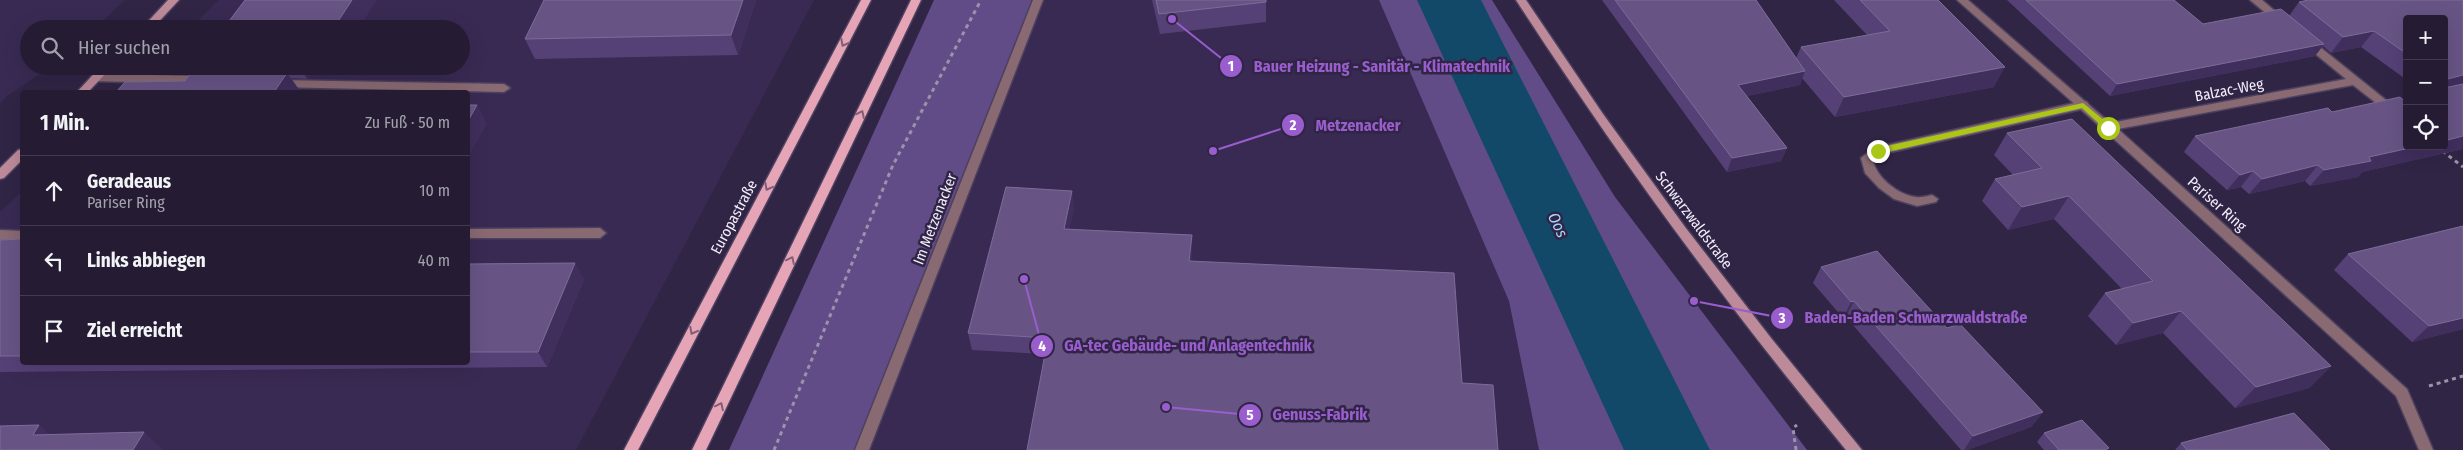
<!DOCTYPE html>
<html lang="de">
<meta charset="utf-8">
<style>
body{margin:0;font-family:"Fira Sans Condensed",sans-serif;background:#2d253c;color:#f1f3f6}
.controls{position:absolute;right:15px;top:15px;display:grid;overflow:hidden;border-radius:5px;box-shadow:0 5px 20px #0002}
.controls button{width:45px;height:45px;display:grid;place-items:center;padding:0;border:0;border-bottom:1px solid #423a4f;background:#251c34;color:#f1f3f6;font:25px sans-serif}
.stop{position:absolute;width:15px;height:15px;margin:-11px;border:4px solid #aac717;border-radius:50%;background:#fff}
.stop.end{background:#aac717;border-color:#fff;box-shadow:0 1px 5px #0008}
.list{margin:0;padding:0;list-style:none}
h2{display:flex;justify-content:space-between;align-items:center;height:65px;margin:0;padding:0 20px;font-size:21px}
h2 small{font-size:16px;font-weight:400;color:#a3a1ac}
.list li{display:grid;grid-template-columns:32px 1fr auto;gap:15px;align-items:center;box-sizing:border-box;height:70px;padding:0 20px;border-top:1px solid #423a4f}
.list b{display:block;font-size:19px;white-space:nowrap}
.list p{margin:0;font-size:16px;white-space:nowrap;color:#a3a1ac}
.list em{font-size:16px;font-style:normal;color:#a3a1ac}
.icon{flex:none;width:28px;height:28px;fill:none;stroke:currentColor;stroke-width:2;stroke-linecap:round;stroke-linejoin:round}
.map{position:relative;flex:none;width:2463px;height:450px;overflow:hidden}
.search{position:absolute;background:#251c34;box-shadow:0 5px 20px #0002;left:20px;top:20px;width:450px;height:55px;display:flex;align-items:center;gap:12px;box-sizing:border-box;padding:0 18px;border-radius:28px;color:#a3a1ac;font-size:19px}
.panel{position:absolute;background:#251c34;box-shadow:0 5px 20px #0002;left:20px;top:90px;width:450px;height:275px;border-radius:5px}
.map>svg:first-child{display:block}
</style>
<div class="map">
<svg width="2463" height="450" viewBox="0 0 2463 450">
<rect width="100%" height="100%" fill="#312546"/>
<g fill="#392a53">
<path d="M0,0h125l-31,29h-65v37h23l-45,30 -7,8z"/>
<path d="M219,0h595l-238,450h-576v-238l22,-21v171h446v-270h-344l27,-26h310v-37h-272z"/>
<path d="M1040,0h339l130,301 30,149h-674z"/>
</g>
<g fill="#624c88">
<path d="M934,0h104l-176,450h-133z"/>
<path d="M1379,0h113l123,197 192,253h-268l-30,-149z"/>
</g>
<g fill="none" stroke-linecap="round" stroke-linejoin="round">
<path fill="#124968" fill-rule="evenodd" d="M1417,0h64l229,450h-86z"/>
<g stroke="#4c415f" stroke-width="3">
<g id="lane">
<path d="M96,74l108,2 6,4 -6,4 -112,-3 -2,-3z"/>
<path d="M278,80l226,4 6,4 -6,4 -230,-5 -2,-3z"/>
<path d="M2083,101l4,1 2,3 -2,3 -205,46 -9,6c3,17 25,35 43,37 5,1 11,-1 16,-2l6,4 -2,3 -19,4 -23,-7 -15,-11 -14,-15 -4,-15 13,-10z"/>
<path d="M600,228l6,5 -6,5h-132v-9z"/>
<path d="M0,230l22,1v8l-22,1z"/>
</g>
</g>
<g stroke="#4c415f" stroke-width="3">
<g id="street">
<path d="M1033,0h10l-174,450h-14z"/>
<path d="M1957,0h11l142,123 236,-44 -44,-36 -1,-2 1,-2h8l97,78v10l-54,-42 -235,44 289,260 26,61h-14l-23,-54 -292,-266z"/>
<path d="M2250,0h12l26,22 -1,2h-8z"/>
</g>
</g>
<g stroke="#4c415f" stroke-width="3">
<g id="secondary">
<path d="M168,0h11l-27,29h-11z"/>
<path d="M1516,0h10l77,114 82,113 86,111 91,112h-16c-119,-144 -228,-293 -330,-450z"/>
<path d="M101,66h12l-25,26h-11z"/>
<path d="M22,149v11l-18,18 -4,1v-11l18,-18z"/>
</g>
</g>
<g stroke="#4c415f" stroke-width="3">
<g id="primary">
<path d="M861,0h10l-233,450h-14z"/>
<path d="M911,0h10l-215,450h-14z"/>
</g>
</g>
<g stroke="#9b93a9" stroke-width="3" stroke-dasharray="4 4" stroke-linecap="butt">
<path d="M2436,146l27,21"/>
<path d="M2429,386l34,-10"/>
<path d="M774,450l119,-285 88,-165"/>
<path d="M1796,450l-3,-22 4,-3"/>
</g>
<use href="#lane" fill="#896972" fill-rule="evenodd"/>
<use href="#street" fill="#896972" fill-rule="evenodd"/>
<use href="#secondary" fill="#bd8a99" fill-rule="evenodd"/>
<use href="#primary" fill="#e6a4b7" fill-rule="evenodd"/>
</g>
<g fill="#564177">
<path d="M756,0l-18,55 -203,4 -10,-20z"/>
<path d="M1152,0h114v22l-106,12z"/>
<path d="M1602,0h154l40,58 5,-11 66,-12 -33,-35h104l56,87 -159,30 -33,-39 -2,7 -53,11 40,52 -6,13 -54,11z"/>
<path d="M2007,0h167l29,24 86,-8 10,-14 164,-2v149l-101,23 -4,5 -48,9 -5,-5 -56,13 -8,-7 -14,3 -43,-38 11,-16 137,-24 112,34v-127h-37v61l-46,-33 -30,6 -8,-7 -8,10 -205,40z"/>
<path d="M211,66h105l-9,13 -16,-1 9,13 -2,1h-182l69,-11 28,-13z"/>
<path d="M2007,133l324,233 -22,22 -74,20 -72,-75 -47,12 -28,-29 17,-23 17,-4 -68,-70 -46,11 -26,-29 13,-22 18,-4 -19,-20z"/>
<path d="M1074,207l-5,23 123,5v17l-1,9 271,122 36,67 -453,-96 -73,-4 -4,-17z"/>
<path d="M2463,226v103l-51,13 -78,-72 14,-16z"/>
<path d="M22,239v123h446v-98l116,15 -37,88 -547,5v-132z"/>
<path d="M1821,267l126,61 96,84 -12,15 -64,23h-6l-115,-133 -3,1 -30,-35z"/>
<path d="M2044,433l64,17h-64l-7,-8z"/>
<path d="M2181,443l149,7h-155z"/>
</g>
<g fill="#402e5d">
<path d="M352,0h25l-19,29h-25z"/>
<path d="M743,0h13l-18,55 -7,-20z"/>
<path d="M2374,31l-13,16 -30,6 12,-16z"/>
<path d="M2324,44l-9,12 -205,40 7,-12z"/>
<path d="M299,66h17l-9,13z"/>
<path d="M2005,67l-11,20 -159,30 9,-20z"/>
<path d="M1805,71l-5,14 -67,14 5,-14z"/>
<path d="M287,73l13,18 -2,1h-24z"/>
<path d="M2463,75v13l-19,5v-13z"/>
<path d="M477,105l10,19 -19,33v-36z"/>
<path d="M2463,136v13l-101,23 -4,5 -48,9 14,-16 45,-13 50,-11h25v-5z"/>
<path d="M1787,148l-6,13 -54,11 5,-14z"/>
<path d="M2318,165l-13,16 -56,13 13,-15z"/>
<path d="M2253,171l-12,16 -14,3 13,-15z"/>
<path d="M1072,191l2,16 -8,39 -2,-17z"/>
<path d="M2069,196l-15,23 -46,11 14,-23z"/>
<path d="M1192,235v17l-2,26 -1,-17z"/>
<path d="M575,263l9,16 -37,88 -9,-15z"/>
<path d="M1854,301l-8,16 -3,1 8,-16z"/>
<path d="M2181,311l-18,22 -47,12 17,-22z"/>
<path d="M2463,318v11l-51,13 17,-16z"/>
<path d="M2331,366l-22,22 -74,20 21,-21z"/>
<path d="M2043,412l-12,15 -64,23h-3l9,-14z"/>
<path d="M39,425l22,19 -28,-9z"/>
<path d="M144,432l19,18h-30z"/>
</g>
<g fill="#675485" stroke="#7d6c98">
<path d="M245,0h107l-19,29h-110z"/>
<path d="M544,0h199l-12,35 -206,4z"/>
<path d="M1156,0h110v2l-107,12z"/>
<path d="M1615,0h141l49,71 -67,14 49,63 -55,10z"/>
<path d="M1860,0h78l67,67 -161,30 -43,-50 89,-16z"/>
<path d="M2026,0h148l29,24 78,-15 43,35 -207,40z"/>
<path d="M2308,0h155v75l-19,5v-61h-37v35l-33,-23 -31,6 -44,-35z"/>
<path d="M195,67l92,6 -13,19h-158l9,-10 60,-1z"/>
<path d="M2463,84v52l-19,5v-53z"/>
<path d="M2400,97l7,6v43h12l-50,11 2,4 -47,9 -6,-5 -56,14 -9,-8 -13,4 -45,-39 133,-28 4,4z"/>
<path d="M468,105h9l-9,16z"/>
<path d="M2072,119l259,247 -75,21 -75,-76 -48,12 -28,-30 48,-12 -84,-85 -47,11 -27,-28 47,-11 -35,-35z"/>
<path d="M1006,187l66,4 -8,38 128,6 -3,26 265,12 8,110 31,2 5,65h-471l21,-112 -80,-5z"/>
<path d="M2463,226v92l-34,8 -81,-72z"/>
<path d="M22,239v117h-22v-116z"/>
<path d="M1877,251l70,77 13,-4 83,88 -70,24 -119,-135 -3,1 -30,-35z"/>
<path d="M575,263l-37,89h-70v-88z"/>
<path d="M2294,413l36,37h-143l-6,-7z"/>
<path d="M2082,420l27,28 -4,2h-46l-15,-17z"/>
<path d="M39,425l-6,10 111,-3 -11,18h-133v-24z"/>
</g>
<defs><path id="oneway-chevron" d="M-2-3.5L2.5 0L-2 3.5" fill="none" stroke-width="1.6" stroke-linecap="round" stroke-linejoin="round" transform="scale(1.25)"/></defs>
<g stroke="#825e79">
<use href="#oneway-chevron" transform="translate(844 43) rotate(118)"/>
<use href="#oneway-chevron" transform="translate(861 114) rotate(-64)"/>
<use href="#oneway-chevron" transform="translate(768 187) rotate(118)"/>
<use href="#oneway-chevron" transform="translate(791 260) rotate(-64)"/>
<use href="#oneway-chevron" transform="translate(693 331) rotate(118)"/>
<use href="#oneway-chevron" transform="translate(720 406) rotate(-64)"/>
</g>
<path fill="#aac717" d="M2083,103l28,23v3h-6l-23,-21 -204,46 -4,-3 4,-3z"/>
<g text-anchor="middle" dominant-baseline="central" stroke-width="5" stroke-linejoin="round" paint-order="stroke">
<g font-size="15" fill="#f3effc" stroke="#312546">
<text transform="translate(2229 90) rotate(-11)">Balzac-Weg</text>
<text transform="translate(2217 204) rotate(42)">Pariser Ring</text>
<text transform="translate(734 217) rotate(-62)">Europastraße</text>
<text transform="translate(935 219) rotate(-69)">Im Metzenacker</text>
<text transform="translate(1694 220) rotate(53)">Schwarzwaldstraße</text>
</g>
<g font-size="16" font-style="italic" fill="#a2d7fd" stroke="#312546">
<text transform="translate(1558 225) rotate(64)">Oos</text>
</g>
</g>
<path fill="none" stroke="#995dce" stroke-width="2" d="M1172 19L1231 66M1213 151L1293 125M1694 301L1782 318M1024 279L1042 346M1166 407L1250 415"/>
<g fill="#995dce" stroke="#312546" stroke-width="2">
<circle cx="1172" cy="19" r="5"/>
<circle cx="1213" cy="151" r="5"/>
<circle cx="1694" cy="301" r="5"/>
<circle cx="1024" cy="279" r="5"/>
<circle cx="1166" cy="407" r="5"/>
<circle cx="1231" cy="66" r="12"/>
<circle cx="1293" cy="125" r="12"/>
<circle cx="1782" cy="318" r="12"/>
<circle cx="1042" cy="346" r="12"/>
<circle cx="1250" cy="415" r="12"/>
</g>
<g font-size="15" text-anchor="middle" font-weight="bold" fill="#fff">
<text x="1231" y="71">1</text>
<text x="1293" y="130">2</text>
<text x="1782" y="323">3</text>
<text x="1042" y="351">4</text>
<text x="1250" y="420">5</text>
</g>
<g font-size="16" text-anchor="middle" font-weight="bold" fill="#995dce" stroke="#312546" stroke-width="5" stroke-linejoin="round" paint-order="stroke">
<text x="1382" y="72">Bauer Heizung - Sanitär - Klimatechnik</text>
<text x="1358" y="131">Metzenacker</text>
<text x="1916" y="323">Baden-Baden Schwarzwaldstraße</text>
<text x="1188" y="351">GA-tec Gebäude- und Anlagentechnik</text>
<text x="1320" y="420">Genuss-Fabrik</text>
</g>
</svg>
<div class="controls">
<button>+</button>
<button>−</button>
<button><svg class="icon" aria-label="locate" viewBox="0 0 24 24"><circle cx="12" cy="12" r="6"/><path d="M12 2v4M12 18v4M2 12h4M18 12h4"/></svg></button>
</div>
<div class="stop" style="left:2108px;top:128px"></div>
<div class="stop end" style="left:1878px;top:151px"></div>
<div class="search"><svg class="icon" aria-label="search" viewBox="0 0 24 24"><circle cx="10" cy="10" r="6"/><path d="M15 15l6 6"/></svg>Hier suchen</div>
<section class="panel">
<h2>1 Min.<small>Zu Fuß · 50 m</small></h2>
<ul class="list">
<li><svg class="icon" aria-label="ahead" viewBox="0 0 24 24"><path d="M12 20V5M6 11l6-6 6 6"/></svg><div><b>Geradeaus</b><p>Pariser Ring</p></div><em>10 m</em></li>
<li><svg class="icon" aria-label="left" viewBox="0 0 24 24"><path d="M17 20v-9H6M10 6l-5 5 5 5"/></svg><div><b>Links abbiegen</b></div><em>40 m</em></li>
<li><svg class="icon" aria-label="arrive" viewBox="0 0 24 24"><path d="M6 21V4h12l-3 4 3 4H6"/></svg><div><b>Ziel erreicht</b></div></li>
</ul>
</section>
</div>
